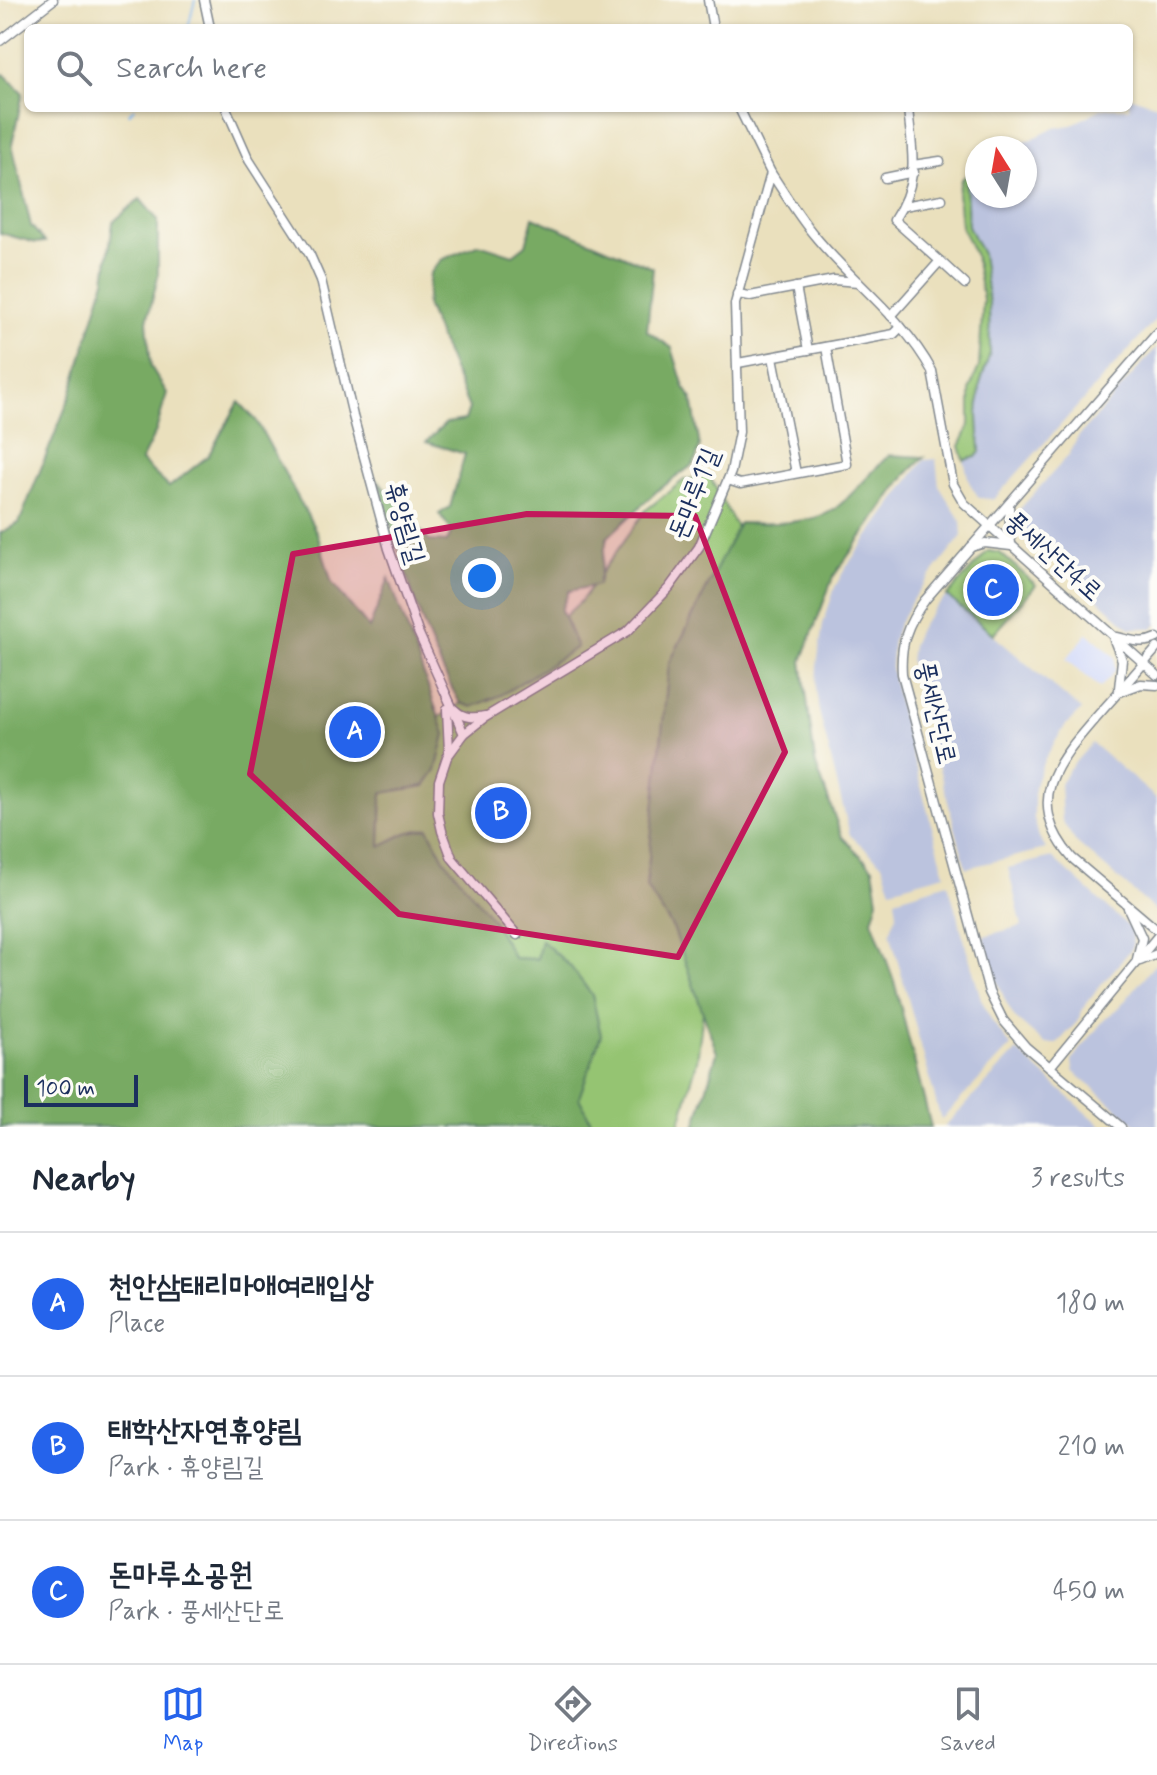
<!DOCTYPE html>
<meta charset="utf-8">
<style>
body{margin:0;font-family:Mynerve,"Poor Story",sans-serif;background:#f2f2f3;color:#1f2937}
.compass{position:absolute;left:965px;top:136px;width:72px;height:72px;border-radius:50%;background:#fff;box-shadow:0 2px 6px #0004;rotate:349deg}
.scale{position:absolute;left:24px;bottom:20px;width:114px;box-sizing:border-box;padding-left:8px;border:4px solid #1b2f5e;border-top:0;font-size:22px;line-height:28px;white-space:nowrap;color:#1b2f5e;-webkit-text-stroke:6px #fdfcf7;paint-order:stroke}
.you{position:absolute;left:482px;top:578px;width:28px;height:28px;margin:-20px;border:6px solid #fff;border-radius:50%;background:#1a73e8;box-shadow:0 0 0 12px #1a73e833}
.badge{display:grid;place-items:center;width:52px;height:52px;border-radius:50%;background:#2563eb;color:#fff;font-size:26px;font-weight:700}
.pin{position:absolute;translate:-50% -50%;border:4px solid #fff;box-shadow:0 2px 8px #0006}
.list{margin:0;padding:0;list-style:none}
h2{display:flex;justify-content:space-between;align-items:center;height:104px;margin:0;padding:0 32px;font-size:34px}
h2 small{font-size:26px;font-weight:400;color:#747a83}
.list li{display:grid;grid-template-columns:52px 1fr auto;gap:24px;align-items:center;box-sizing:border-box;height:144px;padding:0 32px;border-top:2px solid #e0e1e3}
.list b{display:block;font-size:30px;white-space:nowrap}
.list p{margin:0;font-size:26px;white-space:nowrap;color:#747a83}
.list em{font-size:26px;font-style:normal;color:#747a83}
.icon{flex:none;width:44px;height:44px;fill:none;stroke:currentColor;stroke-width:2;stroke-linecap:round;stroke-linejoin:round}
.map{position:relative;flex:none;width:1157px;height:1127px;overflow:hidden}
.search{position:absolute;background:#fff;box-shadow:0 2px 6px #0004;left:24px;right:24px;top:24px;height:88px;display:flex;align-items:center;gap:20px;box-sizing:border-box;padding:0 28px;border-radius:12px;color:#747a83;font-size:30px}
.sheet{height:536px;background:#fff}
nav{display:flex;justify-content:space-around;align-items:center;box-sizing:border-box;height:112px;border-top:2px solid #e0e1e3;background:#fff;font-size:22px;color:#747a83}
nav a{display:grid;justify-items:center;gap:4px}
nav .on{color:#2563eb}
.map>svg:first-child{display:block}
</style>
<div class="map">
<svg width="1157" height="1127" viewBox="0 0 1157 1127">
<rect width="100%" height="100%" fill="#fdfcf7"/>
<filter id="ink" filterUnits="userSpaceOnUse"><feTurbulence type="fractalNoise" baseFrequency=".0125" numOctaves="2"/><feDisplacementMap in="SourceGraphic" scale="16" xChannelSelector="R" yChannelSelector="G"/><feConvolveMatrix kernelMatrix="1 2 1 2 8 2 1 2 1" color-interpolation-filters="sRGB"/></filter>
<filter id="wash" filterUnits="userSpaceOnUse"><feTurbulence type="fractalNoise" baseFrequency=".006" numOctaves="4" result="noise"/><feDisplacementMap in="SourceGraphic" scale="32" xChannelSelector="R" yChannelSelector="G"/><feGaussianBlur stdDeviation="1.8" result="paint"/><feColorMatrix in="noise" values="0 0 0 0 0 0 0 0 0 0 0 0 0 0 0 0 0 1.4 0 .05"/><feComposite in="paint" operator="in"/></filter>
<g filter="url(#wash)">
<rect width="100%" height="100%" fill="#eae0bd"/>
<path fill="#d1d9f9" d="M1088,633l27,24v14l-15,17 -34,-29z"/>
<g fill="#bbc3de">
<path d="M1132,97l25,8v213l-163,181 -15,-1 -10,-16 -5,-22 12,-3 4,-73 10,-31 -1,-49 -7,-50 -14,-28 -2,-44 11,-3v17h48v-48h-13l43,-20 16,-3 32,-17h26v-10z"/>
<path d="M1157,347v277l-4,4h-23l-108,-98 -4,-19 50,-55 10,-19z"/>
<path d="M936,459l3,27 22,35 1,15 -48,61 -16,28 -5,15 -2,27 9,43 45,164 -54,15 -9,-25 -32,-29 -31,-124 -3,-22 1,-24 6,-41 12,-37 11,-20 78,-107z"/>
<path d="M947,596l134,114 -16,16 -21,34 -10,28v31l5,18 7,12 -80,19 -56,-207 2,-16 7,-16 15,-21z"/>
<path d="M1092,743l65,56v113l-82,-71 -13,-20 -2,-37 9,-15z"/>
<path d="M1052,857l79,72 2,18 -47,56 -9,19 -20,22h-12l-30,-26 -9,-16 -14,-33 -8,-33 38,-10 -14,-58z"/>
<path d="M948,883l33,116 12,24 18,23 -70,74 -51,-188 7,-19 -2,-14z"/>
<path d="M1155,964h2v163h-18l-66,-56 -1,-11 32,-40 16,-13z"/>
<path d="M1017,1051l47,42 39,34h-159z"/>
</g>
<g fill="#95c472" stroke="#587a68" stroke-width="2">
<path d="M971,171l6,1v7l-11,3 2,44 14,28 7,50 1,49 -10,31 -2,32 2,36 -4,5 -12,3 -4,-14 10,-21v-37l9,-21 4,-68 -8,-43 -14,-30 -3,-33 3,-13z"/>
<path d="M709,475l55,105 -33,204 -34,277 -18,66h-679l348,-351 146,-94 87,-81 65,-91 38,-30z"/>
<path d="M988,551l12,2 36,32 -43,49 -46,-38z"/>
</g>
<g fill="#78aa64" stroke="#4a6c61" stroke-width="2">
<path d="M4,74l19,19 -11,51 19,82 14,16 -9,1 -36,-10v-157z"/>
<path d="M140,199l18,21v57l-11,44 4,46 16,26 -11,38 -15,30 28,26 39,-31 31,-54 17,18 61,113 15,50 37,45 20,-50 56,156 -9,37 -11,15 -43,7 -2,53 26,-13 22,-5 16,31 48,60 22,39 23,1 4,-19 29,26 22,29 9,40 -22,63 15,29h-594v-594l19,-10 52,-129 34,-114 8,-58z"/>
<path d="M533,217l120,51 -6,63 25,17 12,39 8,12 8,48 -6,17 -37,27 -50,47 -9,47 -29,6 -8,19 16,37 -76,48 -29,12 -12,-4c-39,-68 -60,-148 -82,-223l51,61 18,1 5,-11 -13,-17 11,-7 15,-53 -39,-12 20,-19 19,-3 4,-12 -43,-103 4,-31 11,-14 38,-16 34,11 13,-10z"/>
<path d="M889,455l35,2 -19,19 -72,101 -31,84 13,101 27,75 31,31 5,32 -6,20 22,61 37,146h-236l22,-74 -43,-123 -28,-43 23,-223 70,-141c26,1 75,2 97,-15 19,-15 35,-36 53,-53z"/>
</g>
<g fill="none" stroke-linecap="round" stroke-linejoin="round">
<g stroke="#7fb7ef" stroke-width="2">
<path d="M188,28l7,-28"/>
<path d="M129,114l5,-6"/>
</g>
</g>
</g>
<g filter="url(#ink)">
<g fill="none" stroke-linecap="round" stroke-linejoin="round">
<g stroke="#82888e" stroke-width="11">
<g id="minor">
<path d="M204,0l6,28"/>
<path d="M708,0l5,28"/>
<path d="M0,41l53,-41"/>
<path d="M226,108l23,52 61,95 11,25 32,136 36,133 29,83 46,102 -17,23 -8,24 -1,32 4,18 10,27 65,77"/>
<path d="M913,165l27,-4"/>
<path d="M771,173c14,21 27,43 43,62 38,47 89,82 118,136l21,113 11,19 193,172"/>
<path d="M885,178l29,-6"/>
<path d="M904,206l38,-7"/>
<path d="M940,261l25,23"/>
<path d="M796,287l12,63"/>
<path d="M737,294l13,2 84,-16 24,2"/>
<path d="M891,316l49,-55 -46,-41c27,-41 18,-66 14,-112"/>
<path d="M773,357l23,116"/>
<path d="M738,363l156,-29 7,-7"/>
<path d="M728,480l12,4 107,-20 -21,-117"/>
<path d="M971,547l14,-4 26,3 -2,-41"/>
<path d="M1117,637c14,3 26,8 40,1"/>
<path d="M1114,640l8,20 -3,28"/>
<path d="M1157,648c-19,22 -38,44 -58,66 -41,47 -77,86 -27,144l85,72"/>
<path d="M1119,692l22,-8 16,1"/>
<path d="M447,709l2,42"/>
<path d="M455,710c9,9 19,8 31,6"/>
<path d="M464,734l20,-16 144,-87 41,-43 30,-41 32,-75 8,-40 -4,-128 36,-131 -32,-65"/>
<path d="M1128,908l14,30 -5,21"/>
<path d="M1140,961l17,-7"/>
<path d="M1050,1067l107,-130"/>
<path d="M1121,1127l-95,-80 -23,-27 -14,-28 -87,-318c-2,-30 5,-50 23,-74l232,-267"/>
</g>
</g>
<use href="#minor" stroke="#fff" stroke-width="8"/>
</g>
</g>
<path fill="#c2185b" fill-opacity="0.2" stroke="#c2185b" stroke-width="6" stroke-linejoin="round" d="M527,514l168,2 90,236 -107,205 -279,-43 -149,-140 43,-220z"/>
<g text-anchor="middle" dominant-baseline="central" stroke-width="8" stroke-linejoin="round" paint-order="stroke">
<g font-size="26" fill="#1b2f5e" stroke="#fdfcf7">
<text transform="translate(695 494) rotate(-68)">돈마루1길</text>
<text transform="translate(404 523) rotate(74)">휴양림길</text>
<text transform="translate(1053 557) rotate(42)">풍세산단4로</text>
<text transform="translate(935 713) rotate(77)">풍세산단로</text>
</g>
</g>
</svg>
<svg class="compass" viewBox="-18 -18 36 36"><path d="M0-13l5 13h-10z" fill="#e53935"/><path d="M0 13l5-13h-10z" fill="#747a83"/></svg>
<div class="scale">100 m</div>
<div class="you"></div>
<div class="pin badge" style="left:355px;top:732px">A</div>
<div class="pin badge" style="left:501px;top:813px">B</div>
<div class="pin badge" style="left:993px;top:590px">C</div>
<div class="search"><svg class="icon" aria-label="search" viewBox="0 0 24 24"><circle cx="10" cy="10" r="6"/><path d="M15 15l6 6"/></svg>Search here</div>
</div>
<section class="sheet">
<h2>Nearby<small>3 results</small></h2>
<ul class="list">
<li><span class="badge">A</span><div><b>천안삼태리마애여래입상</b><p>Place</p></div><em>180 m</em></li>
<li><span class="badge">B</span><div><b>태학산자연휴양림</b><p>Park · 휴양림길</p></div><em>210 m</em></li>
<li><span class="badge">C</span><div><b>돈마루소공원</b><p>Park · 풍세산단로</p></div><em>450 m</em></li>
</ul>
</section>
<nav>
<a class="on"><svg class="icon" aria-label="map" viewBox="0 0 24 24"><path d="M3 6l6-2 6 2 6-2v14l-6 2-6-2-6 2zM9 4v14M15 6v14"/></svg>Map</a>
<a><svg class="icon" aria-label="directions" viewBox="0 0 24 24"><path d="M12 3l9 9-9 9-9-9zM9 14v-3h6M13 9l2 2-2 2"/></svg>Directions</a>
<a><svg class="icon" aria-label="saved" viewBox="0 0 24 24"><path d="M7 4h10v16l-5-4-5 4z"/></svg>Saved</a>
</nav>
